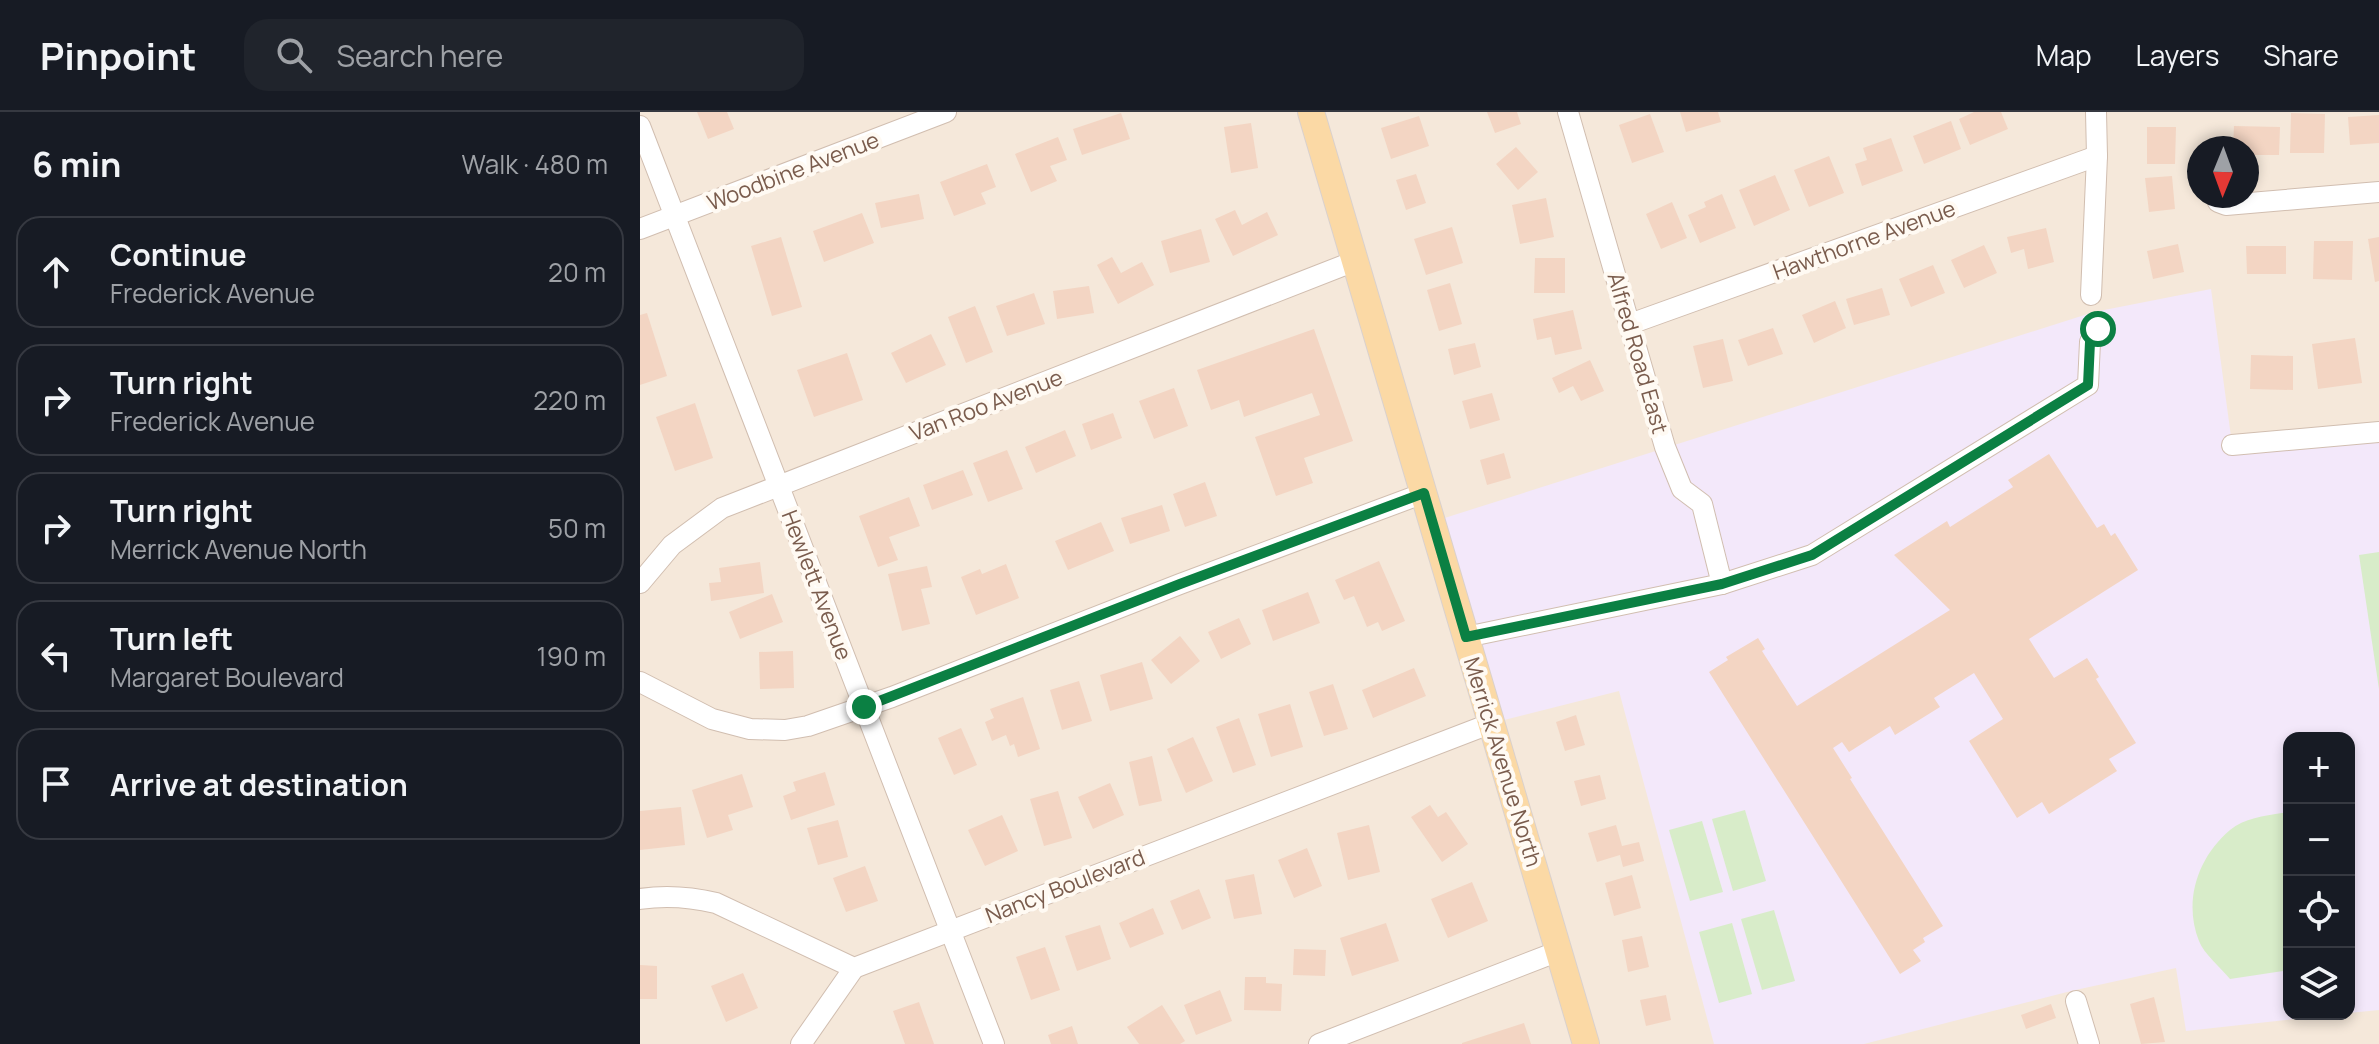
<!DOCTYPE html>
<meta charset="utf-8">
<style>
body{margin:0;font-family:Manrope,sans-serif;background:#20242c;color:#f1f3f6}
.controls{position:absolute;right:24px;bottom:24px;display:grid;overflow:hidden;border-radius:16px;box-shadow:0 4px 12px #0003}
.controls button{width:72px;height:72px;display:grid;place-items:center;padding:0;border:0;border-bottom:2px solid #363941;background:#171b24;color:#f1f3f6;font:40px sans-serif}
.compass{position:absolute;left:1547px;top:24px;width:72px;height:72px;border-radius:50%;background:#171b24;box-shadow:0 4px 12px #0003;rotate:181deg}
.stop{position:absolute;width:24px;height:24px;margin:-18px;border:6px solid #0b8043;border-radius:50%;background:#fff}
.stop.end{background:#0b8043;border-color:#fff;box-shadow:0 2px 8px #0008}
.list{margin:0;padding:0;list-style:none}
h2{display:flex;justify-content:space-between;align-items:center;height:104px;margin:0;padding:0 32px;font-size:34px}
h2 small{font-size:26px;font-weight:400;color:#9ea1a6}
.list li{display:grid;grid-template-columns:52px 1fr auto;gap:24px;align-items:center;box-sizing:border-box;height:112px;margin:0 16px 16px;padding:0 16px;border:2px solid #363941;border-radius:24px}
.list b{display:block;font-size:30px;white-space:nowrap}
.list p{margin:0;font-size:26px;white-space:nowrap;color:#9ea1a6}
.list em{font-size:26px;font-style:normal;color:#9ea1a6}
.icon{flex:none;width:44px;height:44px;fill:none;stroke:currentColor;stroke-width:2;stroke-linecap:round;stroke-linejoin:round}
.map{position:relative;flex:none;width:1739px;height:932px;overflow:hidden}
header{display:flex;align-items:center;gap:48px;box-sizing:border-box;height:112px;padding:0 40px;background:#171b24;border-bottom:2px solid #363941}
header strong{font-size:38px}
nav{display:flex;gap:44px;margin-inline-start:auto;font-size:28px}
.search{width:560px;height:72px;background:#20242c;display:flex;align-items:center;gap:20px;box-sizing:border-box;padding:0 28px;border-radius:24px;color:#9ea1a6;font-size:30px}
main{display:flex}
aside{flex:1;background:#171b24}
.map>svg:first-child{display:block}
</style>
<header>
<strong>Pinpoint</strong>
<div class="search"><svg class="icon" aria-label="search" viewBox="0 0 24 24"><circle cx="10" cy="10" r="6"/><path d="M15 15l6 6"/></svg>Search here</div>
<nav><a>Map</a><a>Layers</a><a>Share</a></nav>
</header>
<main>
<aside>
<h2>6 min<small>Walk · 480 m</small></h2>
<ul class="list">
<li><svg class="icon" aria-label="ahead" viewBox="0 0 24 24"><path d="M12 20V5M6 11l6-6 6 6"/></svg><div><b>Continue</b><p>Frederick Avenue</p></div><em>20 m</em></li>
<li><svg class="icon" aria-label="right" viewBox="0 0 24 24"><path d="M7 20v-9h11M14 6l5 5-5 5"/></svg><div><b>Turn right</b><p>Frederick Avenue</p></div><em>220 m</em></li>
<li><svg class="icon" aria-label="right" viewBox="0 0 24 24"><path d="M7 20v-9h11M14 6l5 5-5 5"/></svg><div><b>Turn right</b><p>Merrick Avenue North</p></div><em>50 m</em></li>
<li><svg class="icon" aria-label="left" viewBox="0 0 24 24"><path d="M17 20v-9H6M10 6l-5 5 5 5"/></svg><div><b>Turn left</b><p>Margaret Boulevard</p></div><em>190 m</em></li>
<li><svg class="icon" aria-label="arrive" viewBox="0 0 24 24"><path d="M6 21V4h12l-3 4 3 4H6"/></svg><div><b>Arrive at destination</b></div></li>
</ul>
</aside>
<div class="map">
<svg width="1739" height="932" viewBox="0 0 1739 932">
<rect width="100%" height="100%" fill="#fdf6ec"/>
<path fill="#f5e8da" fill-rule="evenodd" d="M0,0h1739v932h-1739zM1559,36h48v48h-48zM1649,626h60v276h-60z"/>
<path fill="#f3e8fa" d="M1571,177l21,155 147,-12v578l-30,3v-275h-60v276h50l-153,17 -10,-63 -105,23 -207,53h-150l-95,-353 -127,32 -60,-201 662,-210z"/>
<g fill="#d8ecc9">
<path d="M1739,440v137l-20,-134z"/>
<path d="M1105,698l21,71 -33,10 -21,-72z"/>
<path d="M1642,701h7v157l-59,9c-9,-11 -26,-25 -31,-38 -16,-40 -1,-84 31,-111 14,-12 34,-14 52,-17z"/>
<path d="M1062,709l21,71 -33,9 -21,-71z"/>
<path d="M1134,798l21,71 -33,9 -21,-71z"/>
<path d="M1092,811l20,71 -33,9 -20,-71z"/>
</g>
<g fill="#f3d5c3">
<path d="M57,0h30l7,17 -26,10z"/>
<path d="M847,0h30l4,12 -26,9z"/>
<path d="M1040,0h38l3,10 -35,10z"/>
<path d="M1334,0h27l7,17 -38,16 -11,-26z"/>
<path d="M481,1l9,26 -48,16 -9,-26z"/>
<path d="M1651,1l34,1 -1,39h-34z"/>
<path d="M1010,2l14,38 -32,11 -13,-38z"/>
<path d="M1739,3v28l-29,2 -2,-28z"/>
<path d="M779,4l10,30 -38,13 -10,-31z"/>
<path d="M1311,9l10,28 -37,15 -11,-28z"/>
<path d="M611,11l7,45 -27,5 -7,-46z"/>
<path d="M1594,14l46,1 -1,28h-32v-7h-14z"/>
<path d="M1507,15h29l-1,37h-28z"/>
<path d="M418,25l9,23 -17,6 7,15 -26,11 -16,-38z"/>
<path d="M1251,26l12,33 -41,15 -7,-22 12,-4 -4,-12z"/>
<path d="M876,35l22,25 -20,18 -22,-26z"/>
<path d="M1189,44l15,37 -35,14 -15,-37z"/>
<path d="M347,52l9,23 -15,6 5,11 -32,12 -14,-34z"/>
<path d="M776,62l10,29 -20,7 -10,-30z"/>
<path d="M1135,63l15,35 -36,16 -15,-36z"/>
<path d="M1532,64l3,33 -26,3 -4,-34z"/>
<path d="M279,82l5,25 -43,9 -6,-25z"/>
<path d="M1082,82l14,34 -36,15 -12,-28 18,-8 -2,-5z"/>
<path d="M906,86l8,39 -34,7 -8,-39z"/>
<path d="M1032,90l15,36 -26,11 -15,-35z"/>
<path d="M595,98l7,15 25,-13 11,23 -45,21 -18,-37z"/>
<path d="M222,101l12,30 -50,19 -11,-31z"/>
<path d="M812,115l11,36 -37,12 -12,-36z"/>
<path d="M1406,116l8,34 -26,7 -4,-20 -13,4 -4,-16z"/>
<path d="M561,117l9,33 -40,11 -9,-32z"/>
<path d="M141,125l21,70 -30,9 -21,-70z"/>
<path d="M1739,125v44l-4,1 -7,-43z"/>
<path d="M1674,129h39l-1,39 -39,-1z"/>
<path d="M1538,132l6,28 -31,7 -6,-28z"/>
<path d="M1344,133l13,28 -33,15 -13,-28z"/>
<path d="M1606,134h40v28h-39z"/>
<path d="M472,145l9,16 21,-11 12,23 -36,19 -21,-39z"/>
<path d="M895,146h30v35h-31z"/>
<path d="M1293,153l12,28 -34,14 -12,-28z"/>
<path d="M810,171l12,41 -23,7 -12,-41z"/>
<path d="M449,174l5,27 -37,6 -4,-28z"/>
<path d="M1242,176l8,27 -36,10 -8,-26z"/>
<path d="M394,181l11,31 -38,12 -11,-30z"/>
<path d="M1195,189l11,27 -32,15 -12,-28z"/>
<path d="M335,194l18,46 -27,11 -18,-46z"/>
<path d="M933,198l9,39 -27,6 -4,-18 -14,3 -4,-21z"/>
<path d="M7,201l20,63 -27,9v-70z"/>
<path d="M1133,216l10,26 -35,12 -10,-26z"/>
<path d="M674,217l39,112 -49,17 9,25 -37,13 -21,-59 65,-22 -8,-22 -68,24 -5,-17 -28,10 -14,-40z"/>
<path d="M291,222l15,31 -40,18 -15,-30z"/>
<path d="M1715,226l7,45 -44,6 -6,-45z"/>
<path d="M1083,227l10,42 -30,7 -10,-42z"/>
<path d="M835,231l6,24 -27,8 -6,-26z"/>
<path d="M207,241l16,47 -49,17 -17,-47z"/>
<path d="M1611,243l42,1v34l-43,-1z"/>
<path d="M950,248l14,31 -23,10 -8,-15 -14,7 -7,-15z"/>
<path d="M534,276l14,38 -34,13 -15,-38z"/>
<path d="M852,281l8,27 -30,9 -8,-28z"/>
<path d="M55,291l18,55 -38,13 -19,-54z"/>
<path d="M473,301l9,25 -31,12 -9,-26z"/>
<path d="M425,318l11,26 -40,17 -11,-26z"/>
<path d="M367,338l16,39 -35,13 -15,-39z"/>
<path d="M864,341l7,25 -24,7 -7,-25z"/>
<path d="M1409,342l48,74 7,-4 7,12 4,-3 23,37 -109,69 25,39 33,-20 12,19 -3,2 40,64 -27,16 8,12 -68,43 -7,-12 -25,16 -48,-77 34,-22 -29,-46 -40,25 6,9 -45,28 -5,-9 -41,26 -7,-10 -9,6 19,30 -2,1 93,147 -20,12 2,4 -12,8 8,11 -21,13 -191,-302 19,-12 -2,-3 32,-19 7,11 -3,2 35,55 153,-96 -56,-55 53,-34 3,6 63,-40 -5,-7z"/>
<path d="M323,358l10,25 -41,15 -9,-25z"/>
<path d="M565,370l12,34 -32,11 -12,-33z"/>
<path d="M269,385l11,29 -31,11 9,23 -20,7 -19,-51z"/>
<path d="M522,393l8,26 -40,13 -9,-26z"/>
<path d="M461,410l13,29 -46,19 -13,-29z"/>
<path d="M739,449l26,60 -23,10 -4,-9 -11,5 -13,-31 -10,4 -9,-20z"/>
<path d="M120,450l4,31 -53,8 -2,-18 12,-1 -2,-14z"/>
<path d="M366,452l13,34 -43,17 -15,-38 19,-8 2,5z"/>
<path d="M287,454l5,21 -11,2 9,35 -28,7 -14,-57z"/>
<path d="M668,480l12,31 -47,18 -11,-31z"/>
<path d="M132,482l11,28 -43,17 -11,-27z"/>
<path d="M599,506l12,26 -30,15 -13,-27z"/>
<path d="M540,524l20,25 -29,23 -20,-24z"/>
<path d="M153,539l1,37 -34,1 -1,-37z"/>
<path d="M502,550l11,37 -43,12 -10,-36z"/>
<path d="M774,556l12,28 -53,22 -11,-28z"/>
<path d="M439,569l13,40 -30,9 -12,-40z"/>
<path d="M693,572l15,45 -24,7 -15,-44z"/>
<path d="M383,585l17,52 -22,8 -4,-13 -4,2 -4,-11 -14,6 -7,-19 9,-4 -4,-9z"/>
<path d="M650,592l13,43 -32,10 -13,-43z"/>
<path d="M936,603l9,30 -20,6 -9,-29z"/>
<path d="M599,606l17,47 -23,8 -17,-46z"/>
<path d="M321,616l16,37 -23,10 -16,-37z"/>
<path d="M553,625l20,44 -27,12 -19,-44z"/>
<path d="M512,644l10,45 -23,5 -10,-44z"/>
<path d="M185,660l10,33 -44,15 -8,-24 13,-5 -3,-9z"/>
<path d="M102,662l11,33 -25,8 5,15 -26,8 -15,-48z"/>
<path d="M960,663l6,24 -25,7 -7,-25z"/>
<path d="M470,671l14,32 -31,14 -15,-32z"/>
<path d="M418,679l14,47 -28,8 -14,-47z"/>
<path d="M790,693l8,12 8,-5 22,32 -26,18 -31,-45z"/>
<path d="M41,695l4,38 -45,5v-39z"/>
<path d="M362,703l16,36 -33,15 -17,-36z"/>
<path d="M198,708l10,37 -30,8 -11,-37z"/>
<path d="M729,713l11,47 -32,8 -11,-47z"/>
<path d="M976,713l6,21 17,-4 5,19 -21,6 -3,-12 -23,7 -9,-29z"/>
<path d="M667,736l15,38 -28,12 -16,-38z"/>
<path d="M225,754l13,35 -32,11 -13,-34z"/>
<path d="M614,762l8,40 -28,5 -9,-39z"/>
<path d="M992,763l9,33 -27,8 -9,-33z"/>
<path d="M832,770l16,39 -40,17 -17,-39z"/>
<path d="M559,777l12,29 -29,12 -12,-29z"/>
<path d="M513,796l11,26 -34,14 -11,-25z"/>
<path d="M746,811l13,38 -47,15 -12,-38z"/>
<path d="M460,813l11,34 -34,12 -12,-35z"/>
<path d="M1002,824l7,31 -21,5 -6,-32z"/>
<path d="M405,835l15,43 -29,10 -15,-43z"/>
<path d="M654,837l32,1 -1,26 -32,-1z"/>
<path d="M0,853l17,1v33h-17z"/>
<path d="M103,861l15,35 -32,14 -15,-36z"/>
<path d="M605,865h21v6l16,1 -1,27 -37,-1z"/>
<path d="M580,878l12,31 -36,14 -12,-30z"/>
<path d="M1026,883l5,25 -25,6 -6,-26z"/>
<path d="M1514,885l11,45 -24,2 -11,-40z"/>
<path d="M279,890l15,42h-29l-12,-33z"/>
<path d="M1411,892l5,14 -30,11 -5,-14z"/>
<path d="M522,893l23,36 -5,3h-41l-12,-17z"/>
<path d="M884,911l7,21h-69v-1z"/>
<path d="M432,914l6,18h-27l-3,-9z"/>
</g>
<g fill="none" stroke-linecap="round" stroke-linejoin="round">
<g stroke="#d1beb0" stroke-width="22">
<g id="minor">
<path d="M928,0l97,335 17,42 20,15 20,80"/>
<path d="M0,14l354,918"/>
<path d="M1578,90l8,3 153,-13"/>
<path d="M0,117l306,-117"/>
<path d="M1451,183l6,-139 -1,-44"/>
<path d="M990,212l467,-168"/>
<path d="M1592,333l147,-13"/>
<path d="M0,471l32,-38 50,-37 633,-247"/>
<path d="M826,525l256,-53 90,-29 276,-170 2,-43 8,-13"/>
<path d="M0,570l72,37 38,10 35,1 23,-4 84,-29 288,-113 244,-91"/>
<path d="M0,787c25,-4 51,-2 76,4l138,65 638,-245"/>
<path d="M1436,889l13,43"/>
<path d="M161,932l53,-76"/>
<path d="M679,932l240,-93"/>
</g>
</g>
<g stroke="#dad1cd" stroke-width="28">
<path id="major" d="M671,0l275,932"/>
</g>
<use href="#minor" stroke="#fff" stroke-width="20"/>
<use href="#major" stroke="#fbd9a5" stroke-width="26"/>
</g>
<g fill="none" stroke-linecap="round" stroke-linejoin="round">
<path stroke="#0b8043" stroke-width="10" d="M224,595l316,-123 244,-91 42,144 256,-53 90,-29 276,-170 2,-43 8,-13"/>
</g>
<g text-anchor="middle" dominant-baseline="central" stroke-width="8" stroke-linejoin="round" paint-order="stroke">
<g font-size="22" fill="#7a5c4d" stroke="#fffaf3">
<text transform="translate(153 59) rotate(-21)">Woodbine Avenue</text>
<text transform="translate(1224 128) rotate(-20)">Hawthorne Avenue</text>
<text transform="translate(998 241) rotate(74)">Alfred Road East</text>
<text transform="translate(346 293) rotate(-21)">Van Roo Avenue</text>
<text transform="translate(177 473) rotate(69)">Hewlett Avenue</text>
<text transform="translate(863 650) rotate(73)">Merrick Avenue North</text>
<text transform="translate(425 774) rotate(-21)">Nancy Boulevard</text>
</g>
</g>
</svg>
<div class="controls">
<button>+</button>
<button>−</button>
<button><svg class="icon" aria-label="locate" viewBox="0 0 24 24"><circle cx="12" cy="12" r="6"/><path d="M12 2v4M12 18v4M2 12h4M18 12h4"/></svg></button>
<button><svg class="icon" aria-label="layers" viewBox="0 0 24 24"><path d="M12 4l9 5-9 5-9-5zM3 14l9 5 9-5"/></svg></button>
</div>
<svg class="compass" viewBox="-18 -18 36 36"><path d="M0-13l5 13h-10z" fill="#e53935"/><path d="M0 13l5-13h-10z" fill="#9ea1a6"/></svg>
<div class="stop" style="left:1458px;top:217px"></div>
<div class="stop end" style="left:224px;top:595px"></div>
</div>
</main>
